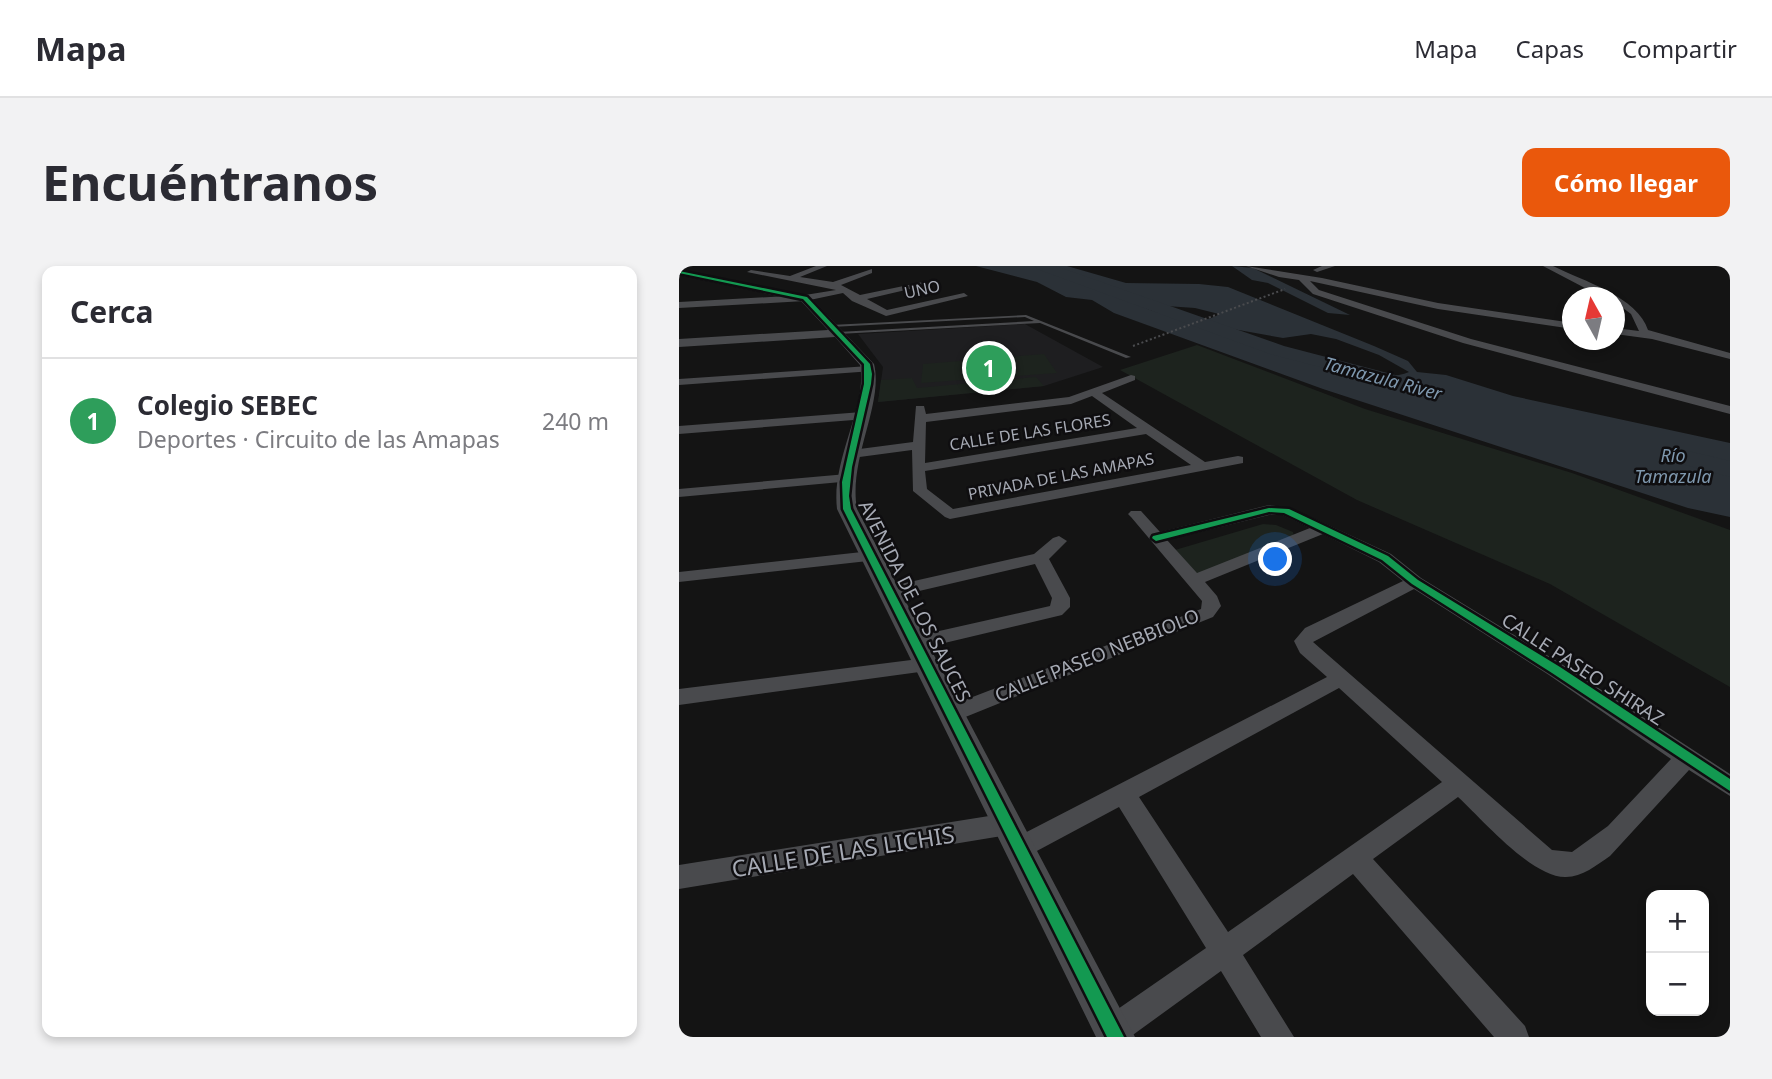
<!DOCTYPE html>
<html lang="es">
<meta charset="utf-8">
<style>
body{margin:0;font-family:"Noto Sans",sans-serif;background:#f2f2f3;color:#2b2b33}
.controls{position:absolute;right:21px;bottom:21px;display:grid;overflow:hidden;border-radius:14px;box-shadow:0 4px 10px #0003}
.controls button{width:63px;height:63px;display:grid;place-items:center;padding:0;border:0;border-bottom:2px solid #e1e1e2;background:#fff;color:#2b2b33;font:35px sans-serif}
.compass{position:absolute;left:883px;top:21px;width:63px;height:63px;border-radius:50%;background:#fff;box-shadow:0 4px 10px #0003;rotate:352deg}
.you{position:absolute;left:597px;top:294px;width:24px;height:24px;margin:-18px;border:5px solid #fff;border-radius:50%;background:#1a73e8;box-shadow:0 0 0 10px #1a73e833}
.badge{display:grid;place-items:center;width:46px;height:46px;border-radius:50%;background:#ea580c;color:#fff;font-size:23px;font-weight:700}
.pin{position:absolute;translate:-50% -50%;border:4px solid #fff;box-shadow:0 2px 7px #0006}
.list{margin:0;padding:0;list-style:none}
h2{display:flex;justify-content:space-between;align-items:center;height:91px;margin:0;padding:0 28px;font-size:30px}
h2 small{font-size:23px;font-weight:400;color:#7c7c81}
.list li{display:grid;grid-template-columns:46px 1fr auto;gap:21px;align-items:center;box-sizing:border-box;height:126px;padding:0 28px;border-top:2px solid #e1e1e2}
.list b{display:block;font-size:26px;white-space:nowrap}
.list p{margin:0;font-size:23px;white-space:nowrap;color:#7c7c81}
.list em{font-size:23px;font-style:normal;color:#7c7c81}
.map{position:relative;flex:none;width:1051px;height:771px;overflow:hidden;border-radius:14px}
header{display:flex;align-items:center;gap:42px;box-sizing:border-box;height:98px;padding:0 35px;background:#fff;border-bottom:2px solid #e1e1e2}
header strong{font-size:33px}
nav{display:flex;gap:38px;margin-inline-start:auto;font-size:24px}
.intro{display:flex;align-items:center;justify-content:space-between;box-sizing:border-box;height:168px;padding:0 42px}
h1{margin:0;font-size:49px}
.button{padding:18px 32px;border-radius:14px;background:#ea580c;color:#fff;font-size:24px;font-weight:700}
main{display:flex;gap:42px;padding:0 42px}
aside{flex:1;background:#fff;border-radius:14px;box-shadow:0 4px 10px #0003}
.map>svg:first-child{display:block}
</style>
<header>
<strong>Mapa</strong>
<nav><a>Mapa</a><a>Capas</a><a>Compartir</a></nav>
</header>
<div class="intro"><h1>Encuéntranos</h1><a class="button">Cómo llegar</a></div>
<main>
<aside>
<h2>Cerca<small></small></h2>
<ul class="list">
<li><span class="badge" style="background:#2e9e5b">1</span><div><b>Colegio SEBEC</b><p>Deportes · Circuito de las Amapas</p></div><em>240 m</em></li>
</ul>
</aside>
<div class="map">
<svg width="1051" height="771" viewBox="0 0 1051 771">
<rect width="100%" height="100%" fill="#141414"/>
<path fill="#1e1e20" d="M346,58l78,43 -59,19 -166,16 5,-35 -25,-33z"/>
<g fill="#1d231e">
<path d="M518,79l168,64 207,64 158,57v157l-180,-103 -193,-84 -237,-130z"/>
<path d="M365,88l13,19 -136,10 2,-19z"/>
<path d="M357,111l8,9 -166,16 3,-22 31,-2 5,10z"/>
<path d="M584,258l13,1 17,7 1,5 -93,41 -26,-28z"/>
</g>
<g fill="#2b3137" fill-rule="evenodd">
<path d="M297,0h91l59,17 73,1 29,3 146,59 34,15 9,11 29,3 67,21 217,47v24l-19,1 19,8v41l-42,-9 -365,-119 -209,-76 -22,-13 -26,-3 -29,-15zM458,38l58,4 24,6c-17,14 -65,-1 -82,-10zM554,63l50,9 28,-4 25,5 43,16 30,17c-35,16 -140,-22 -174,-39z"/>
<path d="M553,0l21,2 97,47 -22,-2 -60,-30 -16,-3z"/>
</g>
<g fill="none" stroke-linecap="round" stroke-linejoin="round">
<g fill="#2b3137" fill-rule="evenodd">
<path d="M356,0h21l228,80 138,36 3,4 -3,4 -7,2 -145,-38 -233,-85z"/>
<path d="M997,182l54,13v16l-63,-17 -3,-5 3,-5z"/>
</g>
<path stroke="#4a4b4e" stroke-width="2" stroke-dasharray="2 2.5" stroke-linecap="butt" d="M454,80l152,-57"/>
<path fill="#494a4d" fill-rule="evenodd" d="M347,49l105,42 -5,1 -86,-35 -202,11 -2,-1 2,-1 196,-11 -9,-4 -194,10 -2,-1 2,-1z"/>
<g fill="#494a4d" fill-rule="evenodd">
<path d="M137,0h11l-27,11 33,5 39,-13v4l-31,12 19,10 63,-13 4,3 -60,14 20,11 77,-17 4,3 -82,20 -34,-15 -9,-8 -38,8 -126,7v-6l126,-7 31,-5 -89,-18 4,-2 39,6z"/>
<path d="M567,0l76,12 116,25 135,20v6l-135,-20 -128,-28 9,9 152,49 259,67v8l-267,-71 -150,-49 -14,-14 -20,-3z"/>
<path d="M643,0h13l-18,6 -4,-2z"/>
<path d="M864,0h10c30,15 85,31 95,64l82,23v6l-78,-20 -37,-5v-6l24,3 -8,-17 -16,-12v-4h-11z"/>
<path d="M190,100l4,1v4l-194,14v-6z"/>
<path d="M452,109l4,1v4l-33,13 103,69 33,-6 5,1v6l-293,56 -5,-2 -32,-26 -1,-41 -60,8 -7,-4 7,-4 61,-8 3,-36h8l2,8 143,-17zM413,130l45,32 -212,35 1,-41 145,-18zM467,168l45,31 -238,44 -26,-20 -2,-18z"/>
<path d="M183,146l4,1v6l-187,15v-8z"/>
<path d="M168,208l5,1v6l-173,16v-8z"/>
<path d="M590,239l22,3 100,46 30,24 142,87 167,109v22l-41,-26 -79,86c-13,9 -28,21 -44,21 -34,1 -84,-58 -108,-80l-85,62 152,167 4,11h-35l-141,-163 -110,81 51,82h-33l-40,-66 -91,66h-30l-2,-6 4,-11 104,-72 -87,-141 -99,53 -9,-4 -4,-8 4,-8 316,-163 -27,-24 -6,-12 11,-13 98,-47 -24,-19 -56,-28 -118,48 12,14 4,10 -8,11 -255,103 -7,2 -7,-2 -4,-6 4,-6 257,-99 1,-8 -71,-84 -3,-3 3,-3h10l19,21zM590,249h14l27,13 -113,45 -30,-33zM735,323l135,86 122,84 -63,67 -36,26 -20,-2 -239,-208zM660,422l103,94 -214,150 -89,-135z"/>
<path d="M380,270l8,5 -18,18 21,39v9l-8,8 -147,35 -7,-2 -2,-5 2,-5 142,-32 2,-8 -17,-34 -146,34 -9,-6 3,-4 151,-34 19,-16z"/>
<path d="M192,285l6,1 2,4 -2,4 -198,22v-10z"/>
<path d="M248,392l7,2 3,5 -3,5 -255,35v-16z"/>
<path d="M329,547l9,3 3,8 -3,8 -9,3 -329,54v-24z"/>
</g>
<path fill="#494a4d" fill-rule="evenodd" d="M0,3l130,27 65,68c10,40 -26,95 -17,145l278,528h-39l-259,-528c-6,-50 31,-103 23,-144l-25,-28 -156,10v-8l149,-9 -27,-29 -122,-26z"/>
<g stroke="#0f0e10" stroke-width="5">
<g id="cycleway">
<path d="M0,5l128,26 63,67 2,10 -1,10 -19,83 -3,29 2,13 273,528h-17l-264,-528 -1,-27 22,-98v-20l-61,-65 -124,-26z"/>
<path d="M590,242l20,1 99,47 30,24 142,87 170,112v12l-178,-118 -140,-89 -30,-24 -98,-47 -15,-1 -113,29 -4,-3 1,-2z"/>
</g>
</g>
<use href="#cycleway" fill="#139951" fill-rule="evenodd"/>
</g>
<g text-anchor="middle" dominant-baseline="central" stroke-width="5" stroke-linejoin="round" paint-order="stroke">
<g font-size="16" fill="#a6aab4" stroke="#0f0e10">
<text transform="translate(243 23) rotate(-12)">UNO</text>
<text transform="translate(351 166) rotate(-9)">CALLE DE LAS FLORES</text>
<text transform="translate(382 210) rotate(-11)">PRIVADA DE LAS AMAPAS</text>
</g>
<g font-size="18" font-style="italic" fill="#7f98ae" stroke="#0f0e10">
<text transform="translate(704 112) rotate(15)">Tamazula River</text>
<text x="994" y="189">Río<tspan x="994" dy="21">Tamazula</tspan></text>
</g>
<g font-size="19" fill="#a6aab4" stroke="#0f0e10">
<text transform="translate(236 335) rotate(63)">AVENIDA DE LOS SAUCES</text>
<text transform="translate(418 389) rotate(-22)">CALLE PASEO NEBBIOLO</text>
<text transform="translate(904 403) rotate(33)">CALLE PASEO SHIRAZ</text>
</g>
<g font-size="23" fill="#a6aab4" stroke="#0f0e10">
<text transform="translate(164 585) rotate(-9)">CALLE DE LAS LICHIS</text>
</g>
</g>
</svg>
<div class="controls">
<button>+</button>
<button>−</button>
</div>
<svg class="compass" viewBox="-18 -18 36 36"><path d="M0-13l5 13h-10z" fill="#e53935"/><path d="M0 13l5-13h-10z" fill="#7c7c81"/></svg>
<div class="you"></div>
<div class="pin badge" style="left:310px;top:102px;background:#2e9e5b">1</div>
</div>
</main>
